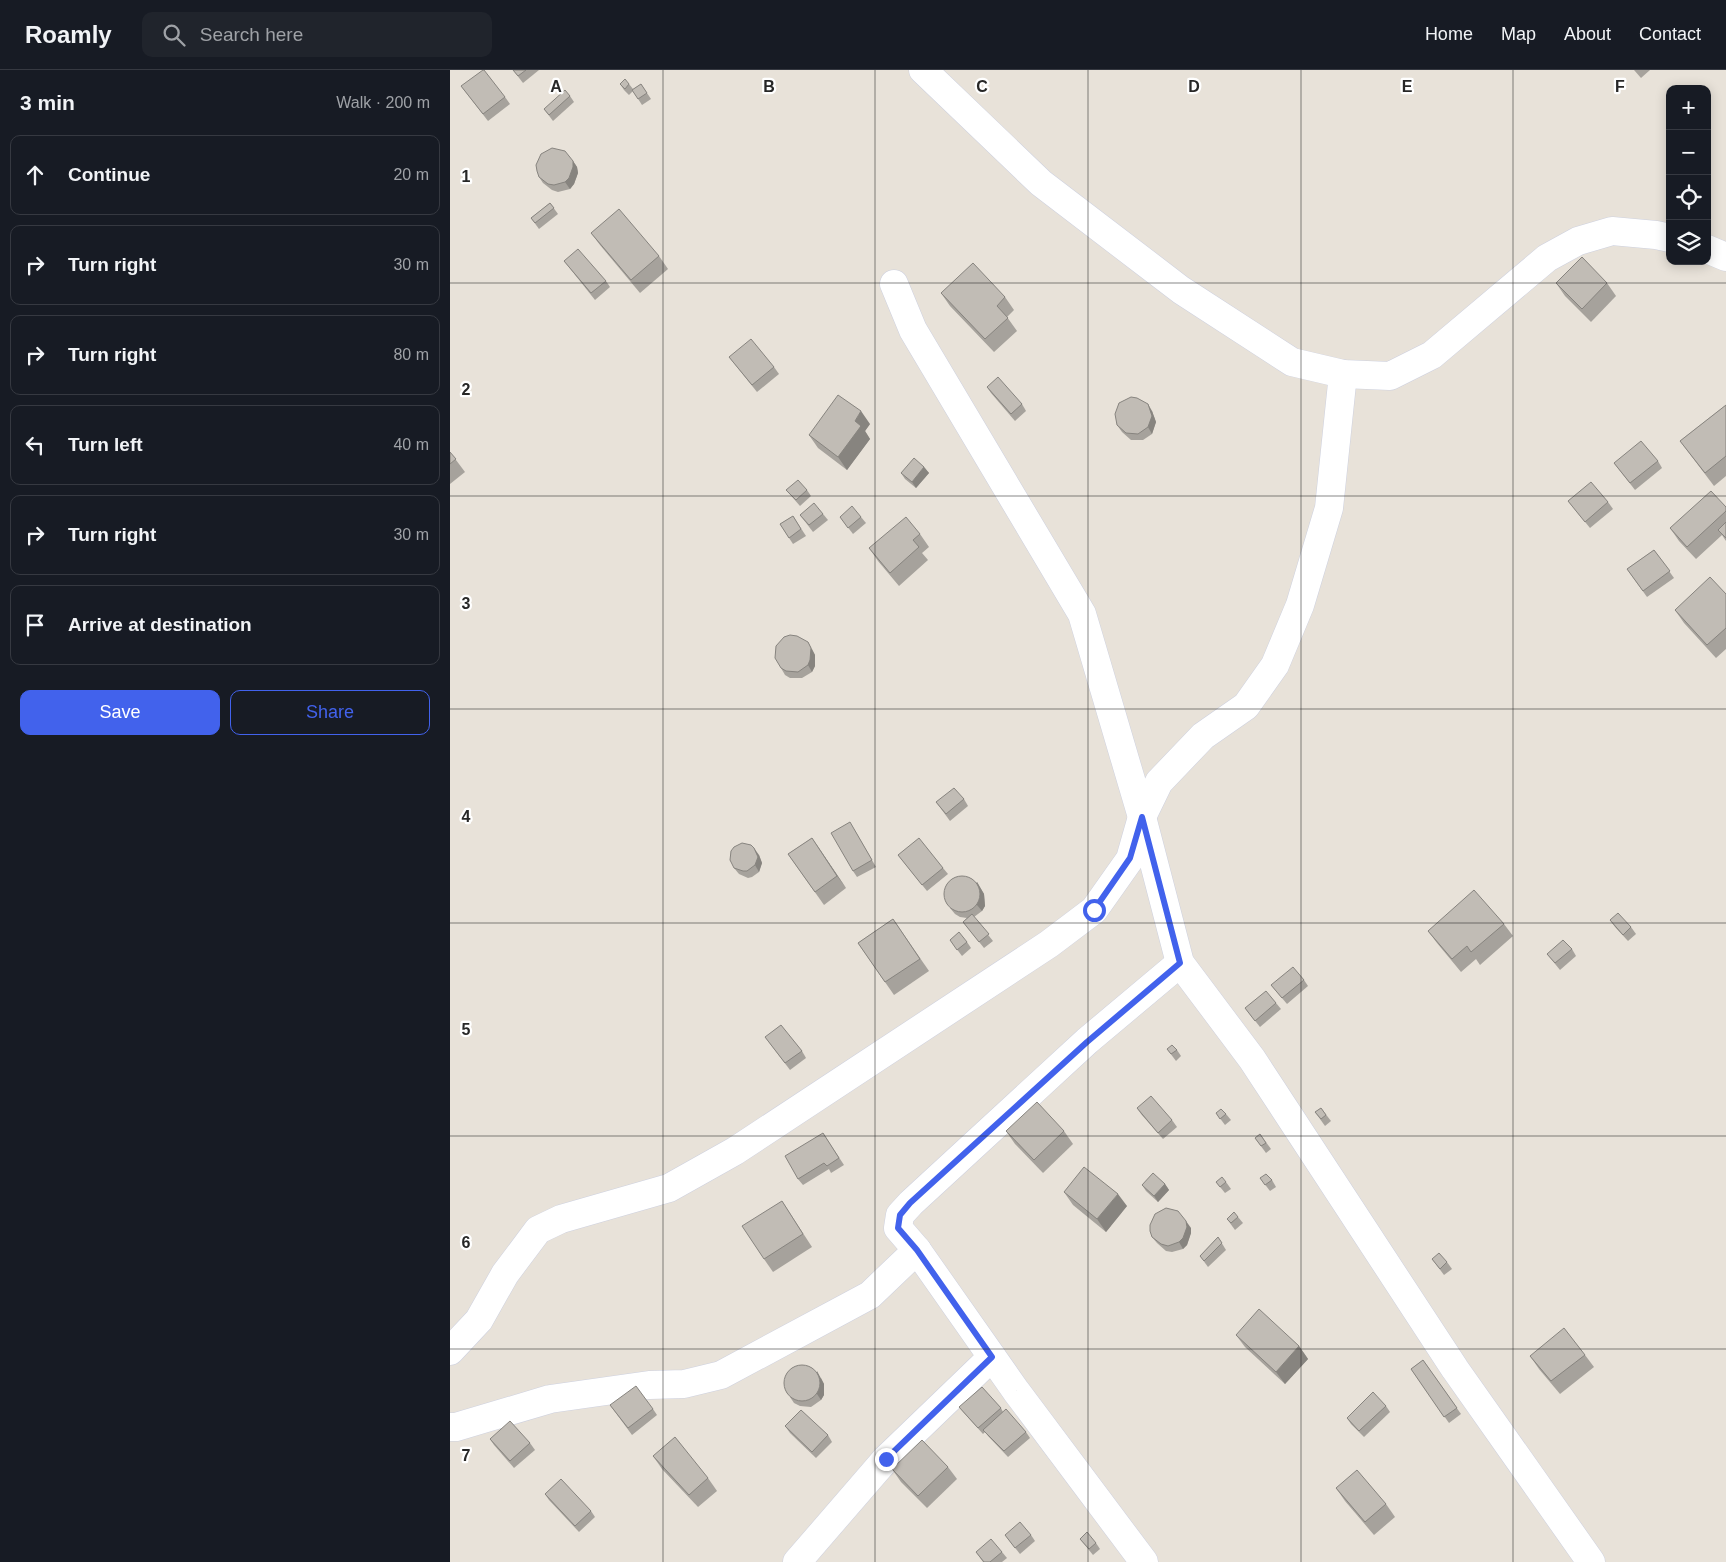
<!DOCTYPE html>
<meta charset="utf-8">
<style>
body{margin:0;font-family:Helvetica,sans-serif;background:#20242c;color:#f1f3f6}
.controls{position:absolute;right:15px;top:15px;display:grid;overflow:hidden;border-radius:10px;box-shadow:0 2px 12px #0003}
.controls button{width:45px;height:45px;display:grid;place-items:center;padding:0;border:0;border-bottom:1px solid #363941;background:#171b24;color:#f1f3f6;font:25px sans-serif}
.stop{position:absolute;width:15px;height:15px;margin:-11px;border:4px solid #4262ec;border-radius:50%;background:#fff}
.stop.end{background:#4262ec;border-color:#fff;box-shadow:0 1px 5px #0008}
.list{margin:0;padding:0;list-style:none}
h2{display:flex;justify-content:space-between;align-items:center;height:65px;margin:0;padding:0 20px;font-size:21px}
h2 small{font-size:16px;font-weight:400;color:#9ea1a6}
.list li{display:grid;grid-template-columns:32px 1fr auto;gap:15px;align-items:center;box-sizing:border-box;height:80px;margin:0 10px 10px;padding:0 10px;border:1px solid #363941;border-radius:10px}
.list b{display:block;font-size:19px;white-space:nowrap}
.list em{font-size:16px;font-style:normal;color:#9ea1a6}
.actions{display:flex;gap:10px;padding:15px 20px}
.actions a{flex:1;padding:11px 0;border:1px solid #4262ec;border-radius:10px;text-align:center;font-size:18px;color:#4262ec}
.actions .main{background:#4262ec;color:#fff}
.icon{flex:none;width:28px;height:28px;fill:none;stroke:currentColor;stroke-width:2;stroke-linecap:round;stroke-linejoin:round}
.map{position:relative;flex:none;width:1276px;height:1492px;overflow:hidden}
header{display:flex;align-items:center;gap:30px;box-sizing:border-box;height:70px;padding:0 25px;background:#171b24;border-bottom:1px solid #363941}
header strong{font-size:24px}
nav{display:flex;gap:28px;margin-inline-start:auto;font-size:18px}
.search{width:350px;height:45px;background:#20242c;display:flex;align-items:center;gap:12px;box-sizing:border-box;padding:0 18px;border-radius:10px;color:#9ea1a6;font-size:19px}
main{display:flex}
aside{flex:1;background:#171b24}
.map>svg:first-child{display:block}
</style>
<header>
<strong>Roamly</strong>
<div class="search"><svg class="icon" aria-label="search" viewBox="0 0 24 24"><circle cx="10" cy="10" r="6"/><path d="M15 15l6 6"/></svg>Search here</div>
<nav><a>Home</a><a>Map</a><a>About</a><a>Contact</a></nav>
</header>
<main>
<aside>
<h2>3 min<small>Walk · 200 m</small></h2>
<ul class="list">
<li><svg class="icon" aria-label="ahead" viewBox="0 0 24 24"><path d="M12 20V5M6 11l6-6 6 6"/></svg><div><b>Continue</b></div><em>20 m</em></li>
<li><svg class="icon" aria-label="right" viewBox="0 0 24 24"><path d="M7 20v-9h11M14 6l5 5-5 5"/></svg><div><b>Turn right</b></div><em>30 m</em></li>
<li><svg class="icon" aria-label="right" viewBox="0 0 24 24"><path d="M7 20v-9h11M14 6l5 5-5 5"/></svg><div><b>Turn right</b></div><em>80 m</em></li>
<li><svg class="icon" aria-label="left" viewBox="0 0 24 24"><path d="M17 20v-9H6M10 6l-5 5 5 5"/></svg><div><b>Turn left</b></div><em>40 m</em></li>
<li><svg class="icon" aria-label="right" viewBox="0 0 24 24"><path d="M7 20v-9h11M14 6l5 5-5 5"/></svg><div><b>Turn right</b></div><em>30 m</em></li>
<li><svg class="icon" aria-label="arrive" viewBox="0 0 24 24"><path d="M6 21V4h12l-3 4 3 4H6"/></svg><div><b>Arrive at destination</b></div></li>
</ul>
<div class="actions"><a class="main">Save</a><a>Share</a></div>
</aside>
<div class="map">
<svg width="1276" height="1492" viewBox="0 0 1276 1492">
<rect width="100%" height="100%" fill="#e8e2d9"/>
<g fill="none" stroke-linecap="round" stroke-linejoin="round">
<g stroke="#ced1df" stroke-width="29">
<g id="minor">
<path d="M473,0l118,113 140,107 111,72 51,12 47,2 42,-21 115,-97 31,-17 34,-10 44,4 14,3"/>
<path d="M1257,179l19,8"/>
<path d="M444,214l19,46 169,284 60,203 38,146 72,96 203,310 136,193"/>
<path d="M467,1180l99,141 128,171"/>
<path d="M0,1281l29,-31 26,-46 33,-44 23,-11 108,-31 66,-37 314,-207 45,-34 36,-51 12,-42 17,-35 44,-46 43,-30 29,-41 25,-60 29,-97 14,-134"/>
<path d="M0,1357h6l94,-28 99,-14 35,-1 37,-9 149,-80 47,-45 -19,-22 2,-13 11,-12 176,-162 93,-78"/>
<path d="M347,1492l89,-103 106,-102"/>
</g>
</g>
<use href="#minor" stroke="#fff" stroke-width="28"/>
</g>
<g fill="#a6a29c">
<path d="M63,0h26l-16,13z"/>
<path d="M1184,0h16l-9,8z"/>
<path d="M170,14h9l4,5 8,-5 10,15 -9,6 -9,-14 -4,4 -5,-5z"/>
<path d="M11,16l44,11 5,7 -22,17z"/>
<path d="M120,26l4,6 -21,19 -9,-12z"/>
<path d="M123,91l4,6 1,6 -4,11 -4,5 -12,3 -6,-2 -9,-7 -4,-6z"/>
<path d="M100,133l8,11 -19,15 -8,-11z"/>
<path d="M141,163l68,23 9,13 -28,24 -40,-48z"/>
<path d="M114,191l42,20 4,6 -15,13z"/>
<path d="M1106,213h51l9,13 -25,26 -26,-26z"/>
<path d="M491,223l64,4 9,13 -7,7 10,14 -23,21 -44,-46z"/>
<path d="M279,287l45,10 5,7 -22,18z"/>
<path d="M537,317l35,17 4,7 -11,10 -24,-28z"/>
<path d="M1276,335v71l-12,10 -34,-45z"/>
<path d="M702,341l4,11 -4,12 -9,6h-12l-9,-8 -5,-7z"/>
<path d="M420,354l-5,7 5,8 -23,31 -29,-22 -9,-13z"/>
<path d="M0,382l15,20 -15,12z"/>
<path d="M1208,391l4,7 -27,22 -21,-27z"/>
<path d="M474,397l5,6 -13,15 -11,-9 -4,-6z"/>
<path d="M336,420h21l4,6 -11,10z"/>
<path d="M1118,431l40,1 5,7 -23,19z"/>
<path d="M1276,437v34l-4,-6 -26,24 -17,-18 -9,-13z"/>
<path d="M373,444l5,6 -15,12 -13,-17z"/>
<path d="M343,446l13,20 -13,8 -13,-20z"/>
<path d="M390,447h21l5,6 -13,11z"/>
<path d="M470,464l9,13 -7,6 6,7 -29,26 -21,-25 -9,-13z"/>
<path d="M1204,480l20,28 -27,19 -20,-28z"/>
<path d="M1276,524v55l-10,9 -32,-35 -9,-13z"/>
<path d="M362,579l3,6v11l-3,6 -10,6h-12l-5,-3 -4,-7z"/>
<path d="M514,729l4,7 -18,15 -14,-19z"/>
<path d="M404,759l22,38 -19,10 -4,-6z"/>
<path d="M362,768l34,50 -22,17 -36,-51z"/>
<path d="M309,785l3,8 -3,9 -7,5 -4,1 -9,-4 -5,-6z"/>
<path d="M448,785l45,13 5,6 -21,17z"/>
<path d="M527,812l7,12 1,12 -3,5 -8,6 19,24 -9,7 -21,-26 4,-4 -7,-1 -5,-3 -5,-6z"/>
<path d="M443,849l36,52 -35,24 -36,-52z"/>
<path d="M1160,850l21,7 5,7 -8,7 -13,-14z"/>
<path d="M1054,854l9,12 -33,29 -4,-6 -15,13 -24,-29 -9,-12z"/>
<path d="M500,870l17,2 4,6 -9,8z"/>
<path d="M1122,879l4,7 -16,14 -13,-16z"/>
<path d="M854,910l4,6 -21,18 -16,-19z"/>
<path d="M826,933l5,6 -21,18 -15,-19z"/>
<path d="M315,967l37,14 4,7 -16,12z"/>
<path d="M717,979l10,1 4,6 -5,5z"/>
<path d="M687,1038l35,12 5,7 -14,12 -22,-25z"/>
<path d="M871,1038l10,13 -6,5 -10,-14z"/>
<path d="M766,1043l10,1 5,6 -6,5z"/>
<path d="M556,1061h58l9,13 -30,29 -28,-29z"/>
<path d="M373,1063l21,32 -13,8 -2,-4 -26,16 -5,-6z"/>
<path d="M810,1064l11,15 -5,4 -11,-15z"/>
<path d="M810,1108l12,2 4,7 -6,4z"/>
<path d="M766,1112h10l5,7 -6,4z"/>
<path d="M715,1114l4,6 -11,12 -12,-11 -4,-6z"/>
<path d="M614,1122l63,14 -21,26 -33,-27z"/>
<path d="M332,1131l30,46 -39,25 -9,-13z"/>
<path d="M788,1147l5,6 -8,7 -8,-11z"/>
<path d="M741,1158v5l-4,12 -4,4 -11,3 -6,-1 -9,-8 -5,-6z"/>
<path d="M768,1167l8,13 -18,17 -8,-11z"/>
<path d="M982,1189l15,3 5,7 -8,6z"/>
<path d="M786,1265l63,11 9,13 -23,25 -40,-37z"/>
<path d="M1135,1285l9,12 -34,27 -21,-25 -9,-13z"/>
<path d="M973,1290l38,54 -12,9 -38,-54z"/>
<path d="M371,1308l3,6v11l-3,5 -10,7 -11,-1 -6,-3 -4,-6z"/>
<path d="M160,1335l43,4 4,6 -25,20z"/>
<path d="M936,1336l4,6 -26,25 -13,-13 -4,-6z"/>
<path d="M509,1337l42,1 2,4 23,20 4,6 -22,19 -20,-21 -3,-4 -2,2 -19,-21z"/>
<path d="M335,1356l43,9 4,7 -16,16 -26,-25z"/>
<path d="M40,1369l40,4 5,7 -21,18 -20,-23z"/>
<path d="M203,1386l55,22 9,13 -19,16 -36,-38z"/>
<path d="M498,1397l9,12 -30,29 -26,-26 -9,-13z"/>
<path d="M886,1418l50,16 9,13 -21,18 -29,-34z"/>
<path d="M95,1424l46,17 4,6 -16,15 -30,-32z"/>
<path d="M555,1465h26l4,6 -15,13z"/>
<path d="M630,1469l16,4 4,6 -7,6z"/>
<path d="M526,1482h26l5,6 -5,4h-19z"/>
</g>
<g fill="#87847f">
<path d="M123,91l4,6 1,6 -4,11 -4,5 -5,-7z"/>
<path d="M698,334l4,7 4,11 -4,12 -4,-7z"/>
<path d="M411,341l9,13 -5,7 5,8 -23,31 -9,-13 17,-36z"/>
<path d="M474,397l5,6 -13,15 -4,-6z"/>
<path d="M358,572l7,13v11l-3,6 -4,-7z"/>
<path d="M362,768l9,13 25,37 -9,-12z"/>
<path d="M304,778l5,7 3,8 -3,9 -4,-7z"/>
<path d="M527,812l7,12 1,12 -3,5 -5,-6z"/>
<path d="M715,1114l4,6 -11,12 -4,-6z"/>
<path d="M668,1124l9,12 -21,26 -9,-13z"/>
<path d="M736,1151l5,7v5l-4,12 -4,4 -4,-7z"/>
<path d="M849,1276l9,13 -23,25 -9,-12z"/>
<path d="M367,1301l7,13v11l-3,5 -4,-6z"/>
</g>
<g fill="#c1bcb5" stroke="#87847f">
<path d="M33,0h1l21,27 -22,17 -22,-28z"/>
<path d="M63,0h13l-8,6z"/>
<path d="M175,9l4,5 -4,5 -5,-5z"/>
<path d="M191,14l6,9 -9,6 -6,-9z"/>
<path d="M115,20l5,6 -21,19 -5,-6z"/>
<path d="M102,78l13,3 8,10v6l-4,11 -4,4 -11,3 -6,-1 -9,-7 -2,-6 -1,-6 5,-11z"/>
<path d="M100,133l4,5 -19,15 -4,-5z"/>
<path d="M169,139l40,47 -28,24 -40,-47z"/>
<path d="M128,179l28,32 -15,12 -27,-32z"/>
<path d="M1132,187l25,26 -25,26 -26,-26z"/>
<path d="M523,193l32,34 -8,9 11,12 -23,21 -44,-46z"/>
<path d="M301,269l23,28 -22,18 -23,-28z"/>
<path d="M548,307l24,27 -11,10 -24,-27z"/>
<path d="M388,325l23,16 -6,10 6,5 -23,31 -29,-22z"/>
<path d="M681,327l6,1 11,6 4,12 -4,11 -10,7 -12,-1 -9,-8 -2,-11 4,-11z"/>
<path d="M1276,335v51l-21,17 -25,-32z"/>
<path d="M1191,371l17,20 -28,22 -16,-20z"/>
<path d="M0,382l6,7 -6,5z"/>
<path d="M464,388l10,9 -12,15 -11,-9z"/>
<path d="M348,410l9,10 -11,10 -10,-10z"/>
<path d="M1141,412l17,20 -23,20 -17,-21z"/>
<path d="M1261,421l15,16v4l-39,36 -17,-19z"/>
<path d="M364,433l9,11 -14,11 -9,-10z"/>
<path d="M402,436l9,11 -13,11 -8,-11z"/>
<path d="M343,446l8,13 -12,9 -9,-14z"/>
<path d="M456,447l14,17 -7,6 6,7 -29,26 -21,-25z"/>
<path d="M1276,452v16l-8,-8z"/>
<path d="M1204,480l16,21 -27,20 -16,-22z"/>
<path d="M1260,507l16,17v34l-19,17 -32,-35z"/>
<path d="M340,565l7,1 11,6 3,6 -1,12 -2,5 -10,7 -12,-1 -5,-3 -6,-10 1,-12 8,-9z"/>
<path d="M504,718l10,11 -18,15 -10,-12z"/>
<path d="M400,752l22,38 -19,11 -22,-38z"/>
<path d="M362,768l25,38 -22,16 -27,-38z"/>
<path d="M469,768l24,30 -21,17 -24,-30z"/>
<path d="M292,773l9,2 3,3 4,9 -3,8 -8,6h-4l-9,-3 -4,-8 1,-9 3,-4z"/>
<circle cx="512" cy="824" r="18"/>
<path d="M1024,820l30,34 -33,28 -4,-6 -15,13 -24,-28z"/>
<path d="M1168,843l13,14 -8,8 -13,-15z"/>
<path d="M522,844l17,20 -10,8 -16,-20z"/>
<path d="M443,849l27,40 -35,23 -27,-39z"/>
<path d="M509,862l8,10 -10,8 -7,-10z"/>
<path d="M1113,870l9,9 -17,14 -8,-9z"/>
<path d="M843,897l11,13 -22,18 -11,-13z"/>
<path d="M816,921l10,12 -21,18 -10,-13z"/>
<path d="M331,955l21,26 -17,12 -20,-26z"/>
<path d="M722,975l5,5 -6,4 -4,-5z"/>
<path d="M701,1026l21,24 -14,13 -21,-25z"/>
<path d="M587,1032l27,29 -30,29 -28,-29z"/>
<path d="M871,1038l5,7 -5,4 -6,-7z"/>
<path d="M771,1039l5,5 -6,5 -4,-6z"/>
<path d="M373,1063l16,25 -12,8 -3,-3 -26,16 -13,-23z"/>
<path d="M810,1064l6,9 -5,3 -6,-8z"/>
<path d="M634,1097l34,27 -21,25 -33,-27z"/>
<path d="M703,1103l12,11 -11,12 -12,-11z"/>
<path d="M816,1104l6,6 -7,5 -5,-7z"/>
<path d="M772,1107l4,5 -6,5 -4,-5z"/>
<path d="M332,1131l21,33 -39,25 -22,-33z"/>
<path d="M716,1138l12,3 8,10 1,6 -4,11 -4,4 -11,4 -7,-2 -9,-7 -2,-6v-6l5,-11z"/>
<path d="M784,1142l4,5 -7,6 -4,-4z"/>
<path d="M768,1167l4,6 -18,18 -4,-5z"/>
<path d="M989,1183l8,9 -7,7 -8,-10z"/>
<path d="M809,1239l40,37 -23,26 -40,-37z"/>
<path d="M1114,1258l21,27 -34,26 -21,-25z"/>
<path d="M973,1290l34,48 -13,9 -33,-48z"/>
<circle cx="352" cy="1313" r="18"/>
<path d="M186,1316l17,23 -25,19 -18,-23z"/>
<path d="M532,1317l19,21 -23,20 -19,-21z"/>
<path d="M923,1322l13,14 -27,25 -12,-13z"/>
<path d="M556,1339l20,23 -22,19 -21,-21z"/>
<path d="M351,1340l27,25 -16,17 -27,-26z"/>
<path d="M60,1351l20,22 -20,18 -20,-22z"/>
<path d="M225,1367l33,41 -19,17 -36,-39z"/>
<path d="M472,1370l26,27 -30,29 -26,-27z"/>
<path d="M907,1400l29,34 -21,18 -29,-34z"/>
<path d="M111,1409l30,32 -16,15 -30,-32z"/>
<path d="M570,1452l11,13 -16,13 -10,-13z"/>
<path d="M637,1462l9,11 -7,6 -9,-10z"/>
<path d="M541,1469l11,13 -12,10h-6l-8,-10z"/>
</g>
<g fill="none" stroke-linecap="round" stroke-linejoin="round">
<path stroke="#4262ec" stroke-width="6" d="M436,1389l106,-102 -75,-107 -19,-22 2,-13 10,-12 177,-161 93,-79 -38,-146 -12,41 -36,52"/>
</g>
<path fill="none" stroke="#272727" stroke-width="1" stroke-opacity="0.55" d="M213,0v1492M425,0v1492M638,0v1492M851,0v1492M1063,0v1492M0,213h1276M0,426h1276M0,639h1276M0,853h1276M0,1066h1276M0,1279h1276"/>
<g font-size="16" text-anchor="middle" font-weight="bold" fill="#272727" stroke="#fff" stroke-width="4.5" stroke-linejoin="round" paint-order="stroke">
<text x="106" y="22">A</text>
<text x="319" y="22">B</text>
<text x="532" y="22">C</text>
<text x="744" y="22">D</text>
<text x="957" y="22">E</text>
<text x="1170" y="22">F</text>
<text x="16" y="112">1</text>
<text x="16" y="325">2</text>
<text x="16" y="539">3</text>
<text x="16" y="752">4</text>
<text x="16" y="965">5</text>
<text x="16" y="1178">6</text>
<text x="16" y="1391">7</text>
</g>
</svg>
<div class="controls">
<button>+</button>
<button>−</button>
<button><svg class="icon" aria-label="locate" viewBox="0 0 24 24"><circle cx="12" cy="12" r="6"/><path d="M12 2v4M12 18v4M2 12h4M18 12h4"/></svg></button>
<button><svg class="icon" aria-label="layers" viewBox="0 0 24 24"><path d="M12 4l9 5-9 5-9-5zM3 14l9 5 9-5"/></svg></button>
</div>
<div class="stop" style="left:644px;top:840px"></div>
<div class="stop end" style="left:436px;top:1389px"></div>
</div>
</main>
